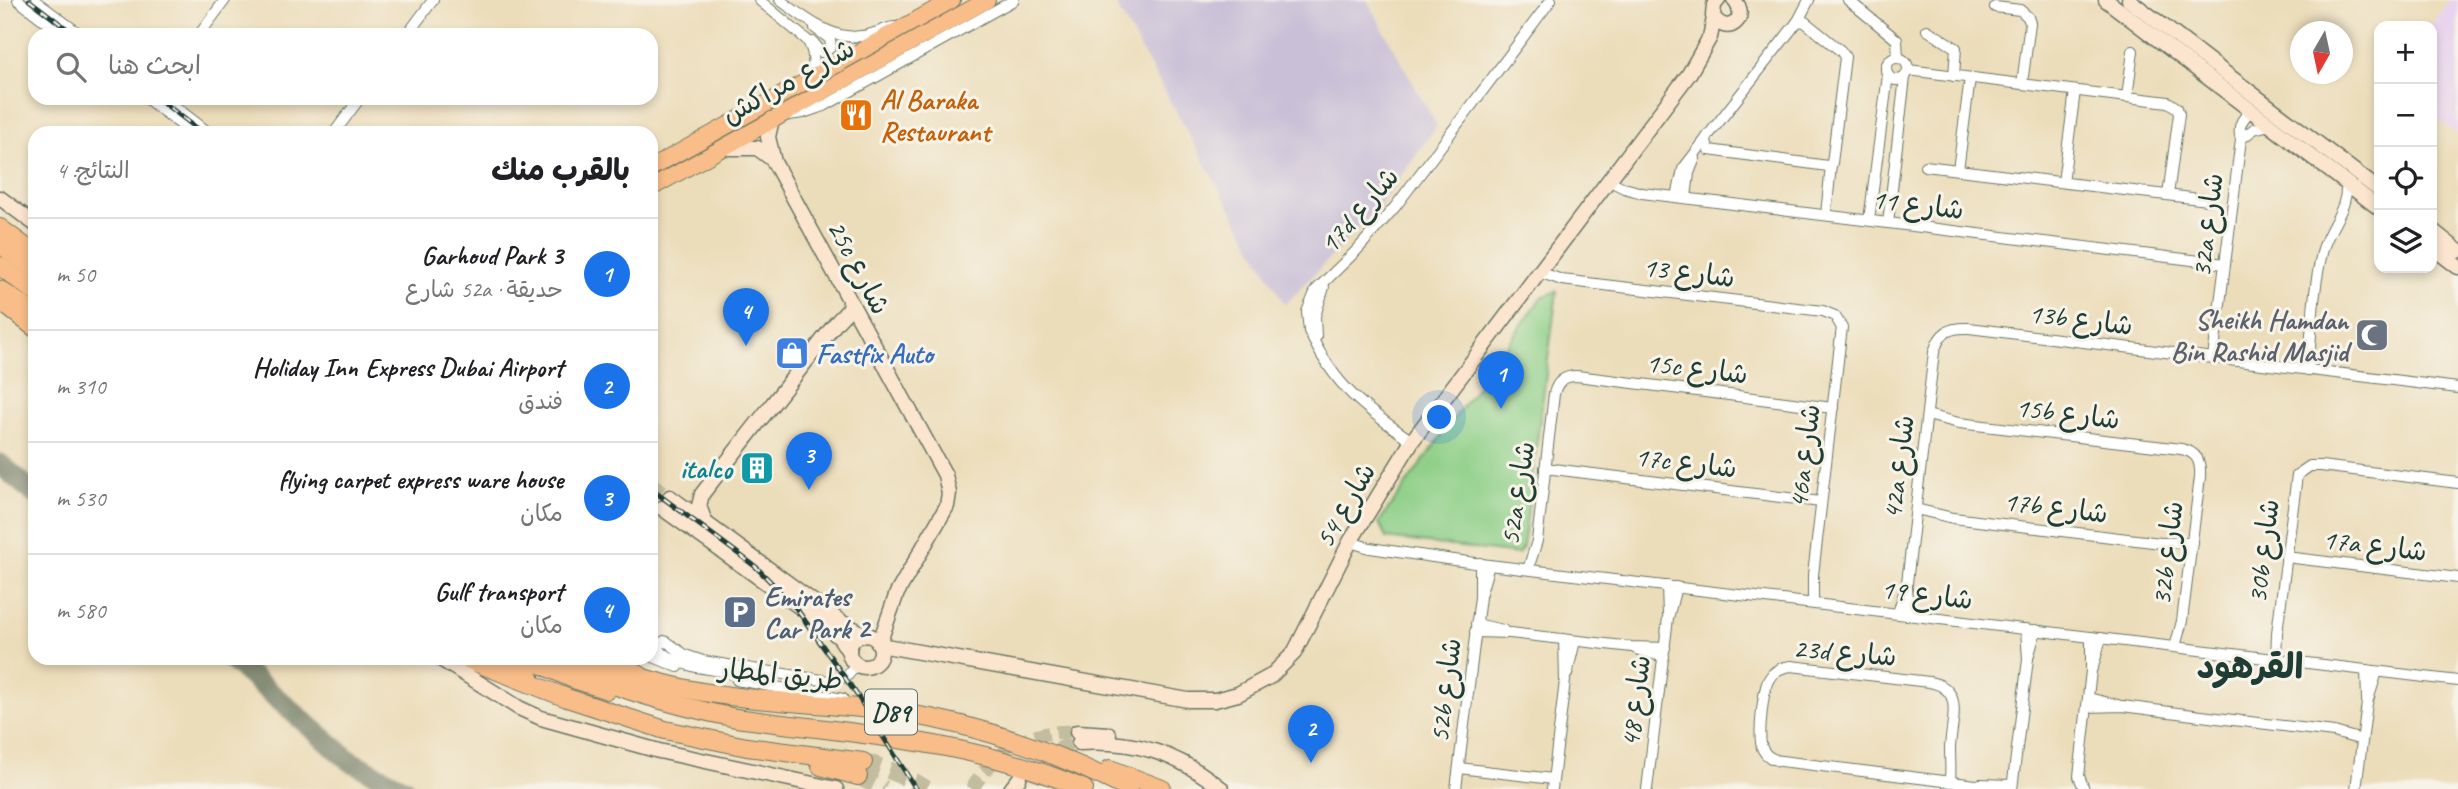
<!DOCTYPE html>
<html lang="ar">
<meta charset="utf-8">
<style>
body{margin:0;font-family:Caveat,"Playpen Sans Arabic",sans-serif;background:#f2f2f2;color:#202124;direction:rtl}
.controls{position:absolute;right:21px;top:21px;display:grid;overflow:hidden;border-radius:14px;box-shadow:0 4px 10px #0003}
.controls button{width:63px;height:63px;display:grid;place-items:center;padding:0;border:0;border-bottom:2px solid #e0e0e0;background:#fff;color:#202124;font:35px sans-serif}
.compass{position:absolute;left:2290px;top:21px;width:63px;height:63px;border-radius:50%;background:#fff;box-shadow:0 4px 10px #0003;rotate:189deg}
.you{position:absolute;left:1440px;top:418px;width:24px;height:24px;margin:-18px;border:5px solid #fff;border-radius:50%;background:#1a73e8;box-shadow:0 0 0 10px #1a73e833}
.badge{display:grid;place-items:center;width:46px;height:46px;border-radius:50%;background:#1a73e8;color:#fff;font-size:23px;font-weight:700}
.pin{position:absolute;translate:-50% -58px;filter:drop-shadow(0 2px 4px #0008)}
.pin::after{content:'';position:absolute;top:37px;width:24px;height:21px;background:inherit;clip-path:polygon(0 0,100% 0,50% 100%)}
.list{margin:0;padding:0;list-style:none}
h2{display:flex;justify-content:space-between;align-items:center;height:91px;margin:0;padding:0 28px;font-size:30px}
h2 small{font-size:23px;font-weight:400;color:#757577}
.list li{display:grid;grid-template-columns:46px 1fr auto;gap:21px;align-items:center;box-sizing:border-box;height:112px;padding:0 28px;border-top:2px solid #e0e0e0}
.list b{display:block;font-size:26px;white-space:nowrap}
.list p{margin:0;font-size:23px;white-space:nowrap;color:#757577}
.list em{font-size:23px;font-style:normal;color:#757577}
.icon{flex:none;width:38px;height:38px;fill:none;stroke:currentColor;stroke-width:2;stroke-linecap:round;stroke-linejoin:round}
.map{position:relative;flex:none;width:2458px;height:789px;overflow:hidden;direction:ltr}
.search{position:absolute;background:#fff;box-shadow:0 4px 10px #0003;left:28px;top:28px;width:630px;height:77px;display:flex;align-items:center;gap:18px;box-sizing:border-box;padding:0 24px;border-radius:21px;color:#757577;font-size:26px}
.panel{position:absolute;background:#fff;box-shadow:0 4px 10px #0003;left:28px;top:126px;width:630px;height:539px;border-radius:21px;direction:rtl}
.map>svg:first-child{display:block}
</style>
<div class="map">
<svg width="2458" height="789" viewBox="0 0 2458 789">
<rect width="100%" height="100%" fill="#f7f3e8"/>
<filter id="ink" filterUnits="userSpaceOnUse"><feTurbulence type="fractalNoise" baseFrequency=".0143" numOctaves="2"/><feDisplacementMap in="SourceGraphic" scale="14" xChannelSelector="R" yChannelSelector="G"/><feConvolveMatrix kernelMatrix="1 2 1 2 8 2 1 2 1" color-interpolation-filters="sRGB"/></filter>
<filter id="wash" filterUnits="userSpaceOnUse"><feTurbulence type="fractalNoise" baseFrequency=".00686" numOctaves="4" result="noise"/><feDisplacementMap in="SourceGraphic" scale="28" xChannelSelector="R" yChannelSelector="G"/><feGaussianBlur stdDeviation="1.57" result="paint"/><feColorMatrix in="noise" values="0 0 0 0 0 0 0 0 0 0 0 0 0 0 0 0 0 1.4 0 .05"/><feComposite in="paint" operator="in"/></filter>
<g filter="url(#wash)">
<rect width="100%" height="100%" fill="#ecddba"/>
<path fill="#e8d2ee" d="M2450,0h8v135l-26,-20v-89h-2z"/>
<path fill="#c9bfd7" d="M1113,0h254l70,126 -58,80 -94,99z"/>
<path fill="#8dcf87" stroke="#56865e" stroke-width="2" d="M1557,291l-34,256 -5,7 -132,-16 -7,-16 163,-225z"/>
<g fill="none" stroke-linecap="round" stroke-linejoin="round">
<g stroke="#868d77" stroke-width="21">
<path d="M0,464l35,30"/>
<path d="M230,658l120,103 55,28"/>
</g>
</g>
</g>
<g filter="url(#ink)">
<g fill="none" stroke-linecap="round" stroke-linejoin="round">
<g stroke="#c3bd9f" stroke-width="14" stroke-dasharray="14 7" stroke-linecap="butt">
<path d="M651,483l19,14"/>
<path d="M1024,773c14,-18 33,-26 55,-30"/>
<path d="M972,789c24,-40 59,-60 105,-57"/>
</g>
<g stroke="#c3bd9f" stroke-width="18" stroke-dasharray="18 9" stroke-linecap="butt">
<path d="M863,762c24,6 43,14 63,27"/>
<path d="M858,776l26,13"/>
</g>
<g stroke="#677563" stroke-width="12">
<g id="street">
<path d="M18,0l45,35"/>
<path d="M34,0l47,35"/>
<path d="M759,0l48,40c9,14 7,25 3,40"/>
<path d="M780,0c22,16 52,41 81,36 12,-1 22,-7 33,-9"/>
<path d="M1848,0l49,40 1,18"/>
<path d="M1995,7l25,3 8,7 2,6 -8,61"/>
<path d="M1798,21l7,1 36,29 4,6 -13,106 -4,3 -119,-16 -3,-7 1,-6z"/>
<path d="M1798,21l11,-21"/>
<path d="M1927,30l29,18 -2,28"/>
<path d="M199,35l26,-35"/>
<path d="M407,35l26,-35"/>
<path d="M813,42l8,10h4l6,-5 -1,-8 -15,-11"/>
<circle cx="1897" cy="69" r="11"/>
<path d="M1908,70l260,32 9,6 2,6 -11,81"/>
<path d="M2127,97l6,-46"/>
<path d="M146,98l46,35"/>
<path d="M164,98l45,35"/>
<path d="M789,115l14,-2 23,-8 188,-105"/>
<path d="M334,133l26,-35"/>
<path d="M2241,139l13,-10 15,-4"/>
<path d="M1925,166l283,34"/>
<path d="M1958,170l12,-92"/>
<path d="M1608,180l16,8 18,5 583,71"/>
<path d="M2063,182l12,-91"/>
<path d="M1677,197l6,-28 23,-30"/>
<path d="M1686,198l3,-25 6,-15"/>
<path d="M1826,215l5,-50"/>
<path d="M1869,220l19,-145"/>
<path d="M1888,223l17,-146"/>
<path d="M1539,272l23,8 261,31 12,5 7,12 -1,7 -28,240v28"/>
<path d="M1316,337l-1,-21 9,-29"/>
<path d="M2213,358l28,-219c-4,-12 1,-21 10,-28"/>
<path d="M2308,370c4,-40 5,-83 15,-121 7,-24 26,-41 23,-67"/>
<path d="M1927,415l32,8 222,26c16,3 20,12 19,28l-18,144 -7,26"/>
<path d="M1412,441c-48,-33 -78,-55 -103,-110l-2,-19 9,-22 41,-40 38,-43 156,-207"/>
<path d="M1545,468l276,34"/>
<path d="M1916,509l37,9 208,25 31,-1"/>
<path d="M1350,542l20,6 119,17 969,116"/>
<path d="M2286,557l172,21"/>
<path d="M1528,569l9,-28 17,-147c3,-13 10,-18 23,-18l256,32"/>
<path d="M1667,586l1,28"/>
<path d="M1907,587l2,28"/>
<path d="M1481,593l8,-28"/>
<path d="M1898,613l9,-30 27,-231c6,-20 15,-25 35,-24l489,60"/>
<path d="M1476,624l27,6"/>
<path d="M1475,632l35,1 122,14 33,1"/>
<path d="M1636,649l28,8"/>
<path d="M651,656l27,11"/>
<path d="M2028,658l8,-28"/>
<path d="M2276,659l1,-26 20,-158 13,-9h11l137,17"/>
<path d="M2093,667l8,-29"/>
<path d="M2366,670l1,29"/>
<path d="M1567,674l8,-33"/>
<path d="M737,680l106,19"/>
<path d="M741,681c-9,-12 -35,-11 -49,-15 -11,-3 -21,-8 -32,-14l-1,-6 5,-5 3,1 18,13 18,6 125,20 10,-1 10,-5 9,-11"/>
<path d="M2088,698l30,7"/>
<path d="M2087,707l35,-1 111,14 101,12 28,8"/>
<path d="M1459,768l94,11"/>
<path d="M1950,782c1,-12 0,-23 0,-34 1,-26 16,-60 -21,-66l-138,-16c-9,1 -17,4 -22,13 -6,10 -12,61 -6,71 4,7 10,10 18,11l195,24 11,4"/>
<path d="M1980,784l32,1"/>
<path d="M1456,789l24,-192v-34"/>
<path d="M1552,789l13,-108 -1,-42"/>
<path d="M1647,789l21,-171 8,-31"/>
<path d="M2012,789l16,-130 -2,-30"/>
<path d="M2084,789l-5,-13 12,-105v-34"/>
<path d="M2356,789l11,-86 10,-31"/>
</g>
</g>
<g stroke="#677563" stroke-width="17">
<g id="secondary">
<path d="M1718,0l-4,5 -1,11c13,22 38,2 21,-16"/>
<path d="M2106,0l273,208"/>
<path d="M2129,0l250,190"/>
<path d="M772,119l-4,18 6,25 171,313 4,18 -2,13 -50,87 -18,51"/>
<path d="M723,148h34l15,11"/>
<path d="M0,198l35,26"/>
<path d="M2432,230l26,21"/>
<path d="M2432,247l26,20"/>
<path d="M670,497l171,125 24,13"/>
<path d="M662,508l163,117 15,13 9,14"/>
<path d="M705,522l-6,-16 3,-12 134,-171 16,-17"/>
<circle cx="865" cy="651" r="16"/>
<path d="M880,645l308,55h27l23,-6 33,-18 23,-23 56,-111 62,-101 277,-367 21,-37 4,-19"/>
<path d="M439,658l80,50 22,10 118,33 177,38"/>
<path d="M1077,732l32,2"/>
<path d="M1079,743c57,-3 98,10 143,46"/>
<path d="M1011,789l8,-10"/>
</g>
</g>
<g stroke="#677563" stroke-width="18">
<g id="primary">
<path d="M651,168l301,-168"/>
<path d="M651,188l336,-188"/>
<path d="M0,227l35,26"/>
<path d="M0,302l35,27"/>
<path d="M497,658l34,19"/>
<path d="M525,658l48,22 34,11"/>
<path d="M618,658l24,18"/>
</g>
</g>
<g stroke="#677563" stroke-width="20">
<g id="highway">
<path d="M0,244l35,26"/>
<path d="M0,266l35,26"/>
<path d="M0,290l35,24"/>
<path d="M465,658l102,40 98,32 82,17 116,15"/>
<path d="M548,658c60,29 123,47 188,60 120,16 236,22 348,71"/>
<path d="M587,658c42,17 85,30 129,36 59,9 120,10 180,18 81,12 160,40 232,77"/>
<path d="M821,766l37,10"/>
<path d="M1110,769l52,20"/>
</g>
</g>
<use href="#street" stroke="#fff" stroke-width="10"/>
<use href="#secondary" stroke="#fce5cf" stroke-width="14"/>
<use href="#primary" stroke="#f8bd88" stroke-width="16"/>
<use href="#highway" stroke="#f8bd88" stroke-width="18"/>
<g stroke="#1f3d34" stroke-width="5">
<g id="rail">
<path d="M29,0l46,35"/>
<path d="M157,98l46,35"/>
<path d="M651,489l105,78 40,41 61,87 59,94"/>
</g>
</g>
<use href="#rail" stroke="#f7f3e8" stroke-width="2.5" stroke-dasharray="8" stroke-linecap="butt"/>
</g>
</g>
<defs>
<g id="restaurant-square" transform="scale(1.75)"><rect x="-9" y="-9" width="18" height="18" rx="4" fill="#e8710a" stroke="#f7f3e8"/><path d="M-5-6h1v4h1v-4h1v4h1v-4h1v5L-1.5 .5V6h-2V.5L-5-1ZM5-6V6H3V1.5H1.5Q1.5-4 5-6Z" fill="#fff"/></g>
<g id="mosque-square" transform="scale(1.75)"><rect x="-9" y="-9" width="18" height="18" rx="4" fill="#6b7280" stroke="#f7f3e8"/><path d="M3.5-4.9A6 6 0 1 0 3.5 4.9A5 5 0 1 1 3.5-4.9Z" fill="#fff"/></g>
<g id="shop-square" transform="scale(1.75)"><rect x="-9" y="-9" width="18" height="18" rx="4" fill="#3f7fe0" stroke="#f7f3e8"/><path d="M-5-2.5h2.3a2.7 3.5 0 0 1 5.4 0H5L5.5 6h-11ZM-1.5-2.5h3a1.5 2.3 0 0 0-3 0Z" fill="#fff"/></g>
<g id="building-square" transform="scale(1.75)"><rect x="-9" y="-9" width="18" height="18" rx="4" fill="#0f9aa8" stroke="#f7f3e8"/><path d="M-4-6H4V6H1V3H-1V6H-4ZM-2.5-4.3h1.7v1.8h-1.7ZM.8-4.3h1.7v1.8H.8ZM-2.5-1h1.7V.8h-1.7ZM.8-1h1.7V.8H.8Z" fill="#fff"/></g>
<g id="parking-square" transform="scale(1.75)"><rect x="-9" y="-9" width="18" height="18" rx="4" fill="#5c6f8a" stroke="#f7f3e8"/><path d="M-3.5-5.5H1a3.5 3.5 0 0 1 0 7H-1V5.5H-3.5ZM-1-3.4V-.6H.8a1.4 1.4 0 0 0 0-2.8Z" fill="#fff"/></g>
</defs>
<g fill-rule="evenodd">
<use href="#restaurant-square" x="856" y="115"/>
<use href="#mosque-square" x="2372" y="335"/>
<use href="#shop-square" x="792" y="353"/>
<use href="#building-square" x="757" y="468"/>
<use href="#parking-square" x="740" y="612"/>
</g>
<g text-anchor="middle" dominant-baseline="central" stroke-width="6" stroke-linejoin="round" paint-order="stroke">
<rect fill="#f7f3e8" stroke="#60746a" stroke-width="2" x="865" y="689.5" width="52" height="45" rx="5"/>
<g font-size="26" font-weight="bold" fill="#1f3d34">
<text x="891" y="712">D89</text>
</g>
<g font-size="28" fill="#1f3d34" stroke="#f7f3e8">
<text transform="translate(788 81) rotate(-29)">شارع مراكش</text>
<text transform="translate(1918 204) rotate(7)">شارع 11</text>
<text transform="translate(1359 210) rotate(-49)">17d شارع</text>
<text transform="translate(2207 225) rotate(-83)">32a شارع</text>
<text transform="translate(859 267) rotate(62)">25c شارع</text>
<text transform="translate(1689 272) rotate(7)">شارع 13</text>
<text transform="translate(2081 319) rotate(7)">13b شارع</text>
<text transform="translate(1697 368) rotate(7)">15c شارع</text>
<text transform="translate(2068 413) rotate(7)">15b شارع</text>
<text transform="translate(1804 456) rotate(-83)">46a شارع</text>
<text transform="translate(1686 462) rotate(7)">17c شارع</text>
<text transform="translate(1898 467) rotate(-83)">42a شارع</text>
<text transform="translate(1517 493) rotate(-81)">52a شارع</text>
<text transform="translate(1345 505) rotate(-60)">شارع 54</text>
<text transform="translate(2056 507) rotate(7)">17b شارع</text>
<text transform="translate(2375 545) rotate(7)">17a شارع</text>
<text transform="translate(2263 551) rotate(-83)">30b شارع</text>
<text transform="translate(2167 553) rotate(-83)">32b شارع</text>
<text transform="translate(1927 594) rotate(7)">شارع 19</text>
<text transform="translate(1845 652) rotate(5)">23d شارع</text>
<text transform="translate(781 674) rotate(6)">طريق المطار</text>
<text transform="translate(1445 690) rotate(-83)">52b شارع</text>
<text transform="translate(1635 701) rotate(-83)">شارع 48</text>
</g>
<g font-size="28" font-weight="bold" fill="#c56008" stroke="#f7f3e8" text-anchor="start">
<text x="880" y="99">Al Baraka<tspan x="880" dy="32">Restaurant</tspan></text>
</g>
<g font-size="28" font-weight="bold" fill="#5b616d" stroke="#f7f3e8" text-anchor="end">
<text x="2348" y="319">Sheikh Hamdan<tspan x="2348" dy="32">Bin Rashid Masjid</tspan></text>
</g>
<g font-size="28" font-weight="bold" fill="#366cbe" stroke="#f7f3e8" text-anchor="start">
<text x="816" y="353">Fastfix Auto</text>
</g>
<g font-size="28" font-weight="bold" fill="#0d838f" stroke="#f7f3e8" text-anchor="end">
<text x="732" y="468">italco</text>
</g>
<g font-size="28" font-weight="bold" fill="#4e5e75" stroke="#f7f3e8" text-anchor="start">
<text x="764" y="596">Emirates<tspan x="764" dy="32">Car Park 2</tspan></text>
</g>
<g font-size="35" font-weight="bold" fill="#1f3d34" stroke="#f7f3e8">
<text x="2250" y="666">القرهود</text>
</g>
</g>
</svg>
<div class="controls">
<button>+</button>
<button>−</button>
<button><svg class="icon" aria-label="locate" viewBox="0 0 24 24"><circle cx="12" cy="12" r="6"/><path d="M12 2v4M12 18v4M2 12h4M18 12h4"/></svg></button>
<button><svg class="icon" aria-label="layers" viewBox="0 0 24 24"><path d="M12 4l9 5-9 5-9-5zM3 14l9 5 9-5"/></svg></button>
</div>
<svg class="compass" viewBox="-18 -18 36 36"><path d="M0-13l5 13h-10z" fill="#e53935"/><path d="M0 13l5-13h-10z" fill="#757577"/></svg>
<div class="you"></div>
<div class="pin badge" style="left:1501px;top:409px">1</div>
<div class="pin badge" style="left:1311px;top:763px">2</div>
<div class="pin badge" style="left:809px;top:490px">3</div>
<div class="pin badge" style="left:746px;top:346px">4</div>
<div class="search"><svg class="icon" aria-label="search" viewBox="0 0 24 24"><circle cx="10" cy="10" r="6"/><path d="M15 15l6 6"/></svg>ابحث هنا</div>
<section class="panel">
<h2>بالقرب منك<small>النتائج: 4</small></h2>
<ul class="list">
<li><span class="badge">1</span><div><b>Garhoud Park 3</b><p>حديقة · 52a شارع</p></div><em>50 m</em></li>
<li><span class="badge">2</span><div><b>Holiday Inn Express Dubai Airport</b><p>فندق</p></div><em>310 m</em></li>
<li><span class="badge">3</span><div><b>flying carpet express ware house</b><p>مكان</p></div><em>530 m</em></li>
<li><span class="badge">4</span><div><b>Gulf transport</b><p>مكان</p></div><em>580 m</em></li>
</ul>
</section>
</div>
